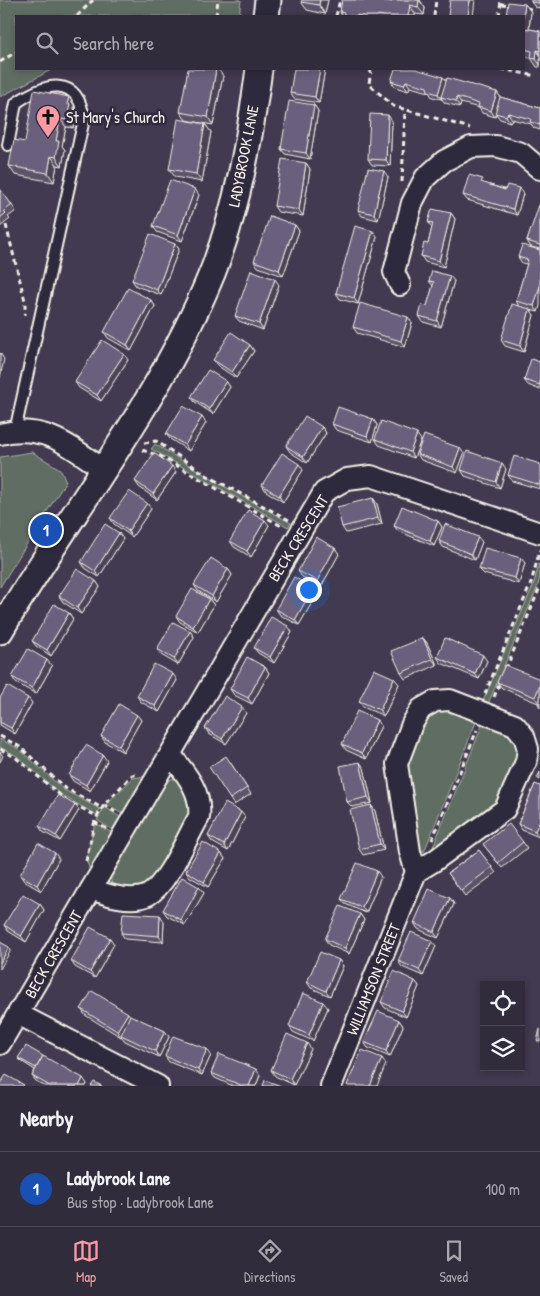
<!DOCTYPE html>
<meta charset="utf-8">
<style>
body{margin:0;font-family:"Patrick Hand",sans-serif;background:#393443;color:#f1f3f6}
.controls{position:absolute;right:15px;bottom:15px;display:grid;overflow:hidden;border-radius:0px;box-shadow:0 2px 8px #0003}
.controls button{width:45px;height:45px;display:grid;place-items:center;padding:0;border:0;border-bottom:1px solid #4c4856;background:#312c3c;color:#f1f3f6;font:25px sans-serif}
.you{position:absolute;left:308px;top:589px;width:18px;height:18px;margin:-12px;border:4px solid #fff;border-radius:50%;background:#1a73e8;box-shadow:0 0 0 8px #1a73e833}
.badge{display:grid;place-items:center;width:32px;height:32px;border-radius:50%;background:#ff9aa2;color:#fff;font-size:16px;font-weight:700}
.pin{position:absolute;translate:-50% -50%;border:2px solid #fff;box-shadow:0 1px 5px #0006}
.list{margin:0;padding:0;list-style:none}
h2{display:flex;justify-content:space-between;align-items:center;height:65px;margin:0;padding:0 20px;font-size:21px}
h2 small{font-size:16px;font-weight:400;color:#a8a7af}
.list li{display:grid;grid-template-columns:32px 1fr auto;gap:15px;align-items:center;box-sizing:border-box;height:75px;padding:0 20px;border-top:1px solid #4c4856}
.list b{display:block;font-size:19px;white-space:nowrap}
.list p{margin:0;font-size:16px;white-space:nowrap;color:#a8a7af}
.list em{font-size:16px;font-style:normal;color:#a8a7af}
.icon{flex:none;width:28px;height:28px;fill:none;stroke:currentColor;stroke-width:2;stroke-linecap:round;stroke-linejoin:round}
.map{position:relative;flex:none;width:540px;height:1086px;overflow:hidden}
.search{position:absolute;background:#312c3c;box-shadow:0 2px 8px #0003;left:15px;right:15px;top:15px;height:55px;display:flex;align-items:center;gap:12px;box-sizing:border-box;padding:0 18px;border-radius:0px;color:#a8a7af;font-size:19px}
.sheet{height:140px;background:#312c3c}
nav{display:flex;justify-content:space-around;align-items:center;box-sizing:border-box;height:70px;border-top:1px solid #4c4856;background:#312c3c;font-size:14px;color:#a8a7af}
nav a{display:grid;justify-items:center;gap:2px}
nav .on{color:#ff9aa2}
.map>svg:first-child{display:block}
</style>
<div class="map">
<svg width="540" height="1086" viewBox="0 0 540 1086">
<rect width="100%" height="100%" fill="#413a50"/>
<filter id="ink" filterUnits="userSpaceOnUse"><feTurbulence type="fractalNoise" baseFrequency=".02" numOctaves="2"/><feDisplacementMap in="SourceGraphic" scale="10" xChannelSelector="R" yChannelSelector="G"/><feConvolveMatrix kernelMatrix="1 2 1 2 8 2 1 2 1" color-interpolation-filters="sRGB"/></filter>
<g filter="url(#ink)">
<g fill="#606d62" stroke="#aaafa5">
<path d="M0,0h241l-2,16h-223v53h37l-53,28z"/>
<path d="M155,444l65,40 71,39 -3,4 -137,-78z"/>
<path d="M32,452l28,17 6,12 -66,106v-130z"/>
<path d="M540,561v18l-3,9 -49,116 -5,-3 50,-115z"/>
<path d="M445,706l33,11 -54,135 -6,-4 -14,-79 22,-54z"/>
<path d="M484,721l23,8 14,19 -19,53 -71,51z"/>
<path d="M0,739l19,10 45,41 36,19 -3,6 -36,-20 -44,-39 -17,-9z"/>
<path d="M145,776l-23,38 -16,-10 27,-26z"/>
<path d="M176,778l5,2c5,10 11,21 9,33 -1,9 -33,64 -40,70 -10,7 -22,7 -34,7l-4,-5 -2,-10 50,-89 8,-6z"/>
<path d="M105,807l15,10 -8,13 -15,-10z"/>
<path d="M95,823l17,10 -22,38 -4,-12z"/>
</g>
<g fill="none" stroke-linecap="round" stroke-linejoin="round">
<g stroke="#f4f1e8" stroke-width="14">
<path id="service" d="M8,145l8,-42c29,-20 62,-29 68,16l-69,312"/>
</g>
<g stroke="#f4f1e8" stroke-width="24">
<g id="minor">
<path d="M400,285l-6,-13 18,-69 13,-25 19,-17 27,-14 25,-1 25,7 19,16"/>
<path d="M0,434c44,-11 70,12 104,36"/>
<path d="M91,889c16,6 40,14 57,6 20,-11 39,-58 51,-78 3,-25 -13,-43 -28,-62"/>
<path d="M18,1014l140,72"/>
<path d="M0,1044l324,-552 23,-13 24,-3 169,57"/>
<path d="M331,1086l85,-214 -6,-20 -13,-88 15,-40 9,-15 14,-8 15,-1 65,25 9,11 4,13 -2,13 -21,47 -71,52 -18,11"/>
</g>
</g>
<g stroke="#f4f1e8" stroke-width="29">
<g id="tertiary">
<path d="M266,16l2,-16"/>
<path d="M0,631c71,-120 160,-229 213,-360 25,-65 37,-134 46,-202"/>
</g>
</g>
<g stroke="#f4f1e8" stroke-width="3" stroke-dasharray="5 4" stroke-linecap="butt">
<path d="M501,4l9,1"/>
<path d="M526,8l9,2"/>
<path d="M77,16l16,-16"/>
<path d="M216,16l2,-16"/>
<path d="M336,16l4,-16"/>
<path d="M434,16l2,-16"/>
<path d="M499,16l2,-16"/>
<path d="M0,62l16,-10"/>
<path d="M371,69l-2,15 24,22 77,22"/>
<path d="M501,69l35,7"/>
<path d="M402,182l3,-72"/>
<path d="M6,225l19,76v14"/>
<path d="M144,443l12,-2 52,35 81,44"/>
<path d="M142,450l18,6 123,71"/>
<path d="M506,669l34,-82"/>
<path d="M485,694l46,-111 9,-33"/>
<path d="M494,697l6,-15"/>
<path d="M0,736l20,11 45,41 37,20"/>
<path d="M0,749l15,8 51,43"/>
<path d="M73,804l24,12"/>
<path d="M104,805l11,7"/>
<path d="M94,822l13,7"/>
<path d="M432,840l45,-110"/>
<path d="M86,861l9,-41 9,-15 28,-30h6"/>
</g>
<use href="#service" stroke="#2f2a3d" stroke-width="10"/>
<use href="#minor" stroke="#2f2a3d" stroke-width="20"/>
<use href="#tertiary" stroke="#2f2a3d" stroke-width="25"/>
</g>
<g fill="#5c526b" stroke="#f4f1e8">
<path d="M328,0l-3,14 -18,-4 -6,-8z"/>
<path d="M392,0h28l5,8 -1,7 -9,-1v2h-73l-2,-4 52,-10z"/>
<path d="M540,0v8l-5,-1 -4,-5z"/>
<path d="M525,4l6,8 -2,17 11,2v36h-3l-6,-9 -7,-1v-41z"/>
<path d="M325,69l-6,34 -25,-4 -4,-6z"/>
<path d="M223,76l-10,49 -27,-5 -6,-8z"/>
<path d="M443,77l3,4 51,11 3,5 40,11v22l-6,-2 -3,-4 -19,-5 -2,3 -10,-3 -4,-5 -1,3 -13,-4 -3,-5 -18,-5 -1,4 -15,-4 -3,-4 -10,-2 -3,-5 -19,-5 -2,4 -13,-4 -4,-6z"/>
<path d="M69,97l5,8v5l2,3 -3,15 -7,-1 -4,19 3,4 -3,16 -5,-1 -3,17 -39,-7 -6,-9 16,-24z"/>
<path d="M314,105l4,6 -8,48 -25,-5 -4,-5z"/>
<path d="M392,121l-2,45 -18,-1 -4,-6z"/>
<path d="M205,124l6,8 -9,50 -27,-5 -6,-8z"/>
<path d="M306,163l4,6 -7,47 -25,-4 -4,-6z"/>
<path d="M388,177l-10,43 -16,-4 -4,-6z"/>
<path d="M486,184l37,10 -6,21 -50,-15 -4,-5z"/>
<path d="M0,189l16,22 -8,6 2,2 -10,8z"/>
<path d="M199,195l-17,46 -25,-9 -4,-6z"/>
<path d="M540,205v44l-9,-2 -4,-6z"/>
<path d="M451,213l4,6 -11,48 -19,-5 -4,-6 7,-12 4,-17 -4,-5z"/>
<path d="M295,225l4,6 -16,45 -25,-9 -4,-6z"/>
<path d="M377,237l-19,67 -18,-5 -4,-6z"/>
<path d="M175,244l4,5 -18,46 -25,-9 -4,-6z"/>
<path d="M540,250l-2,62 -8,-2 4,5 -10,37 -19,-6 -4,-6 18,-34 -3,-5 11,-37 -5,-1 -4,-6z"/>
<path d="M429,281h25l-13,46 -18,-5 -4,-6 8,-10 6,-20z"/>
<path d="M279,285l-16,45 -24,-9 -4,-5z"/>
<path d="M151,300l4,6 -24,45 -23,-13 -4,-6z"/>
<path d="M412,323l-7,24 -48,-14 -4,-6z"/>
<path d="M250,345l4,6 -18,27 -18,-12 -5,-6z"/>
<path d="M128,360l-27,41 -22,-13 -4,-6z"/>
<path d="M540,362v28l-12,-5 -4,-5z"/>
<path d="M226,381l4,6 -17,27 -18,-12 -4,-5z"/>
<path d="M202,417l4,6 -17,28 -19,-12 -4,-5z"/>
<path d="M373,419l4,6 -5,17 -36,-12 -4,-6z"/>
<path d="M322,427l4,6 -19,30 -17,-11 -4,-6z"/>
<path d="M375,439l46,1 -7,18 -35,-13z"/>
<path d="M417,454h47l-7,19 -36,-13z"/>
<path d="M540,464v25l-28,-8 -4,-6z"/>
<path d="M506,469l-6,19 -35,-12 -4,-6z"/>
<path d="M303,470l-20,32 -17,-11 -4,-6z"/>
<path d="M176,472l-19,28 -18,-13 -4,-6z"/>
<path d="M373,498l4,6 5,20 -36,9 -4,-6z"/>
<path d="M147,503l4,6 -19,28 -18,-13 -4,-6z"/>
<path d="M438,521l4,6 -8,19 -36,-15 -4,-5z"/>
<path d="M269,525l-18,32 -17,-10 -4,-6z"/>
<path d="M123,539l-24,38 -14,-9 -4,-6z"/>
<path d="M439,541l43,1 -7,18 -32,-13z"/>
<path d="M335,548l4,6 -18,33 -19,-10 -4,-6z"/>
<path d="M525,563l-6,21 -35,-10 -5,-5z"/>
<path d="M228,569l4,6 -16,27 -18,-11 -4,-6z"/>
<path d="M96,581l4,6 -19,27 -18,-12 -4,-6z"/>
<path d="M317,594l-18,31 -19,-10 -4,-6z"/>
<path d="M209,599l5,6 -16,27 -18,-10 -4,-6z"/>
<path d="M69,613l4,6 -22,37 -15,-10 -4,-5z"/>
<path d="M190,631l4,6 -16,28 -17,-10 -4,-6z"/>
<path d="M292,632l-18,31 -16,-10 -4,-5z"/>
<path d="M423,638l4,5 10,22 -32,14 -4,-6z"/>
<path d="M437,657l50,4 -8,18 -38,-16z"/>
<path d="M52,666l-16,28 -20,-11 -4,-6z"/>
<path d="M265,667l4,6 -17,31 -18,-9 -4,-6z"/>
<path d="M540,679v22l-2,2 -36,-15 -5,-6z"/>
<path d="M177,680l-18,32 -18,-10 -4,-6z"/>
<path d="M399,684l-15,32 -21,-9 -4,-6z"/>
<path d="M0,698h28l4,5 -17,31 -15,-9z"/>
<path d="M246,713l-20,31 -17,-10 -4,-6z"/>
<path d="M137,715l4,5 -18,32 -18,-10 -4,-6z"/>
<path d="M377,720l4,6 -15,33 -20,-9 -4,-6z"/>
<path d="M107,761l-17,30 -17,-10 -4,-6z"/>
<path d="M230,762l21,32 -17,11 -4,-6z"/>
<path d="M364,768l8,35 -20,4 -5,-5z"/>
<path d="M535,784l4,53 -17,-7 -4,-6z"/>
<path d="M75,805l4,5 -19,31 -17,-9 -4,-6z"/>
<path d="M371,805l4,6 9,39 -21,5 -4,-6z"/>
<path d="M245,817l-17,34 -16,-9 -4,-6z"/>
<path d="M523,842l4,6 -25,20 -19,-24z"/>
<path d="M479,850l17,23 -31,23 -17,-23z"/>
<path d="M221,853l4,6 -17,28 -18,-10 -4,-6z"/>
<path d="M59,859l-18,32 -17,-10 -4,-6z"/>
<path d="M381,877l-15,36 -21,-9 -4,-5z"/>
<path d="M199,887l5,6 -19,32 -18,-9 -4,-6z"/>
<path d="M450,898l4,6 -16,34 -20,-9 -4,-6z"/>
<path d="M40,904l4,6 -18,32 -18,-11 -4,-6z"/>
<path d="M360,914l4,6 -15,34 -20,-9 -4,-6z"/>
<path d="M164,921l-1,21 -38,-3 -4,-6z"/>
<path d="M114,944l-19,34 -20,-11 -4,-6z"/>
<path d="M436,946l-13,30 -21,-9 -4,-6z"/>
<path d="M339,960l4,6 -13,30 -19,-8 -4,-6z"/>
<path d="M415,981l4,5 -13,31 -21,-9 -4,-6z"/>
<path d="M328,1008l-15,33 -20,-9 -4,-6z"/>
<path d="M81,1009l49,7 35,15 4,6 -10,20 -34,-16 -4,-5v1l-36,-22z"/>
<path d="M399,1020l4,6 -13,31 -22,-9 -4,-6z"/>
<path d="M311,1049l-17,36 -19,-9 -4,-6z"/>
<path d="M211,1055l-9,20 -33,-13 -4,-6z"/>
<path d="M18,1058l69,26 -1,2h-42l-8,-5 -4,-5 3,-6 -14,-9z"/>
<path d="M211,1073l49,2 -4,11h-23l-18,-8z"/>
</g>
<g fill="#4b4257" stroke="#f4f1e8">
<path d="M320,0h8l-3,14 -6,-9z"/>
<path d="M419,0l6,8 -1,7 -6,-8z"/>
<path d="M470,0h5l-2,16h-5z"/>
<path d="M525,4l6,8 -3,24 -4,-5 -1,-15z"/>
<path d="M410,5l5,9v2h-7z"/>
<path d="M537,50l3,5v10l-4,-6z"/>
<path d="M216,69h2l5,7 -10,49 -5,-8z"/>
<path d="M320,69h5l-6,34 -4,-6z"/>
<path d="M443,77l5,6 -7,14 1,3 -4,-6z"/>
<path d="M406,81l4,6 -2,4 -4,-6z"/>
<path d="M497,92l4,6 -6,19 -4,-6z"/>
<path d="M69,97l5,8v5l2,3 -3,15 -6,-8v-16z"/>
<path d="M457,97l4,6 -1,4 -4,-6z"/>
<path d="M314,105l4,6 -8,48 -4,-6z"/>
<path d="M508,113l4,6 -2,3 -4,-6z"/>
<path d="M388,115l4,6 -2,45 -4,-6z"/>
<path d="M60,119l6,8 -4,19 3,4 -3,16 -6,-9v-16z"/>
<path d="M205,124l6,8 -9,50 -6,-8z"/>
<path d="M51,156l6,9 -3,17 -6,-9z"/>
<path d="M306,163l4,6 -7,47 -4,-6z"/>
<path d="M384,171l4,6 -10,43 -4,-6z"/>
<path d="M519,188l4,6 -6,21 -4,-6z"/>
<path d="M195,189l4,6 -17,46 -4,-6z"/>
<path d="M451,213l4,6 -11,48 -5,-6z"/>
<path d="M295,225l4,6 -16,45 -4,-6z"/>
<path d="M373,231l4,6 -19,67 -4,-6z"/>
<path d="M175,244l4,5 -18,46 -4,-5z"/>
<path d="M450,276l4,5 -13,46 -4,-6z"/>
<path d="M275,279l4,6 -16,45 -4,-6z"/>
<path d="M540,286v20l-2,6 -4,-6z"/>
<path d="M151,300l4,6 -24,45 -4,-6z"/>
<path d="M530,309l4,6 -10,37 -4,-6z"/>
<path d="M408,317l4,6 -7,24 -4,-6z"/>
<path d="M250,345l4,6 -18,27 -4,-6z"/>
<path d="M0,353l4,6 -4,19z"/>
<path d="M124,354l4,6 -27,41 -4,-6z"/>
<path d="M226,381l4,6 -17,27 -4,-5z"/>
<path d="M202,417l4,6 -17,28 -4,-6z"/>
<path d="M373,419l4,6 -5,17 -5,-6z"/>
<path d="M322,427l4,6 -19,30 -4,-6z"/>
<path d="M417,434l4,6 -7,18 -4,-6z"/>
<path d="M460,448l4,6 -7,19 -4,-6z"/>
<path d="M502,463l4,6 -6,19 -4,-6z"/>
<path d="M299,464l4,6 -20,32 -4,-6z"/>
<path d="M172,466l4,6 -19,28 -4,-6z"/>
<path d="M373,498l4,6 5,20 -4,-6z"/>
<path d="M147,503l4,6 -19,28 -4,-6z"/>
<path d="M265,520l4,5 -18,32 -4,-6z"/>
<path d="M438,521l4,6 -8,19 -4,-5z"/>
<path d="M119,533l4,6 -24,38 -4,-6z"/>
<path d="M478,537l4,5 -7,18 -4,-6z"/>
<path d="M335,548l4,6 -18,33 -4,-6z"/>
<path d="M521,558l4,5 -6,21 -4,-6z"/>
<path d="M228,569l4,6 -16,27 -4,-6z"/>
<path d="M96,581l4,6 -19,27 -4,-6z"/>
<path d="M313,588l4,6 -18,31 -4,-5z"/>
<path d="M209,599l5,6 -16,27 -5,-5z"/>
<path d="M69,613l4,6 -22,37 -4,-6z"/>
<path d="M288,626l4,6 -18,31 -4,-6z"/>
<path d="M190,631l4,6 -16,28 -4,-6z"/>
<path d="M423,638l4,5 10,22 -5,-6z"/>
<path d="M483,655l4,6 -8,18 -4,-5z"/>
<path d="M47,660l5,6 -16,28 -4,-6z"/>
<path d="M265,667l4,6 -17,31 -4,-6z"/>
<path d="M173,674l4,6 -18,32 -4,-6z"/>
<path d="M394,678l5,6 -15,32 -4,-6z"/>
<path d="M540,685v16l-1,2 -4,-6z"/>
<path d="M28,698l4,5 -17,31 -4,-6z"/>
<path d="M242,707l4,6 -20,31 -4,-5z"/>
<path d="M137,715l4,5 -18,32 -4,-6z"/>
<path d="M377,720l4,6 -15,33 -4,-6z"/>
<path d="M0,752l3,4 -3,6z"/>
<path d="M103,755l4,6 -17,30 -4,-6z"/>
<path d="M360,762l4,6 8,35 -4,-6z"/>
<path d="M75,805l4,5 -19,31 -4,-5z"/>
<path d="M371,805l4,6 9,39 -4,-6z"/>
<path d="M241,812l4,5 -17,34 -4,-6z"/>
<path d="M540,820v15l-1,2 -4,-6z"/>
<path d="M55,853l4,6 -18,32 -4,-6z"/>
<path d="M221,853l4,6 -17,28 -4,-5z"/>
<path d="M377,871l4,6 -15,36 -4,-6z"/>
<path d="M199,887l5,6 -19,32 -4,-5z"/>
<path d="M450,898l4,6 -16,34 -4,-6z"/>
<path d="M40,904l4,6 -18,32 -5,-6z"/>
<path d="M360,914l4,6 -15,34 -4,-6z"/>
<path d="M160,915l4,6 -1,21 -4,-6z"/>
<path d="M110,938l4,6 -19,34 -5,-6z"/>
<path d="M432,941l4,5 -13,30 -4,-6z"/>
<path d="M9,947l2,3 -11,19v-6z"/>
<path d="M339,960l4,6 -13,30 -4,-5z"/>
<path d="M415,981l4,5 -13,31 -4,-6z"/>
<path d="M323,1002l5,6 -15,33 -4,-6z"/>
<path d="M128,1013l4,5 -11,19 -4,-6z"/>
<path d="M399,1020l4,6 -13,31 -4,-6z"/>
<path d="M165,1031l4,6 -10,20 -4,-6z"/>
<path d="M307,1043l4,6 -17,36 -4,-6z"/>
<path d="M207,1049l4,6 -9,20 -4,-5z"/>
<path d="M382,1058l4,6 -9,22h-7z"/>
<path d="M256,1069l4,6 -4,11h-7z"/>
<path d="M83,1078l4,6 -1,2h-7z"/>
</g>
<g fill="#6b5f7c" stroke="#f4f1e8">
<path d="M302,0h18l-1,5 -18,-3z"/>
<path d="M342,0h37l13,2v-2h27l-1,7 -8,-2 -2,11h-23l-7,-1 -1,1h-13l-7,-1v1h-13v-3l-4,-1z"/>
<path d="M450,0h20l-2,16h-20z"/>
<path d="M531,0h8v3l-8,-1z"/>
<path d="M508,2l17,2 -2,12h-17z"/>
<path d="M524,28l16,3v20l-3,-1 -1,9 -5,-1 1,-7 -8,-2z"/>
<path d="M188,69h28l-8,48 -28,-5z"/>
<path d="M294,69h26l-5,28 -25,-4z"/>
<path d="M395,69h21l27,8 -5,17 -10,-3 -1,-4 -21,-6 -2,4 -13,-4z"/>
<path d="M447,78l50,14 -6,19 -13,-4 1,-3 -22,-7 -1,4 -15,-4z"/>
<path d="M34,90l35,7 -2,7h3l-3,16 -7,-1 -4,22h3l-3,16 -5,-1 -3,17 -39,-7 5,-26 11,2z"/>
<path d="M500,97l40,11v17l-10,-3 1,-3 -23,-6 -2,3 -11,-3z"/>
<path d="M289,101l25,4 -8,48 -25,-4z"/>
<path d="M370,114l18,1 -2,45 -18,-1z"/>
<path d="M178,119l27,5 -9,50 -27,-5z"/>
<path d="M282,159l24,4 -7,47 -25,-4z"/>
<path d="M368,168l16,3 -10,43 -16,-4z"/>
<path d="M469,175l14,4 -2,3 24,8 2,-5 12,3 -6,21 -50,-14z"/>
<path d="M170,180l25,9 -17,46 -25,-9z"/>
<path d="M0,189l12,16 -8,6 2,2 -6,5z"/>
<path d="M539,205h1v40l-13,-4z"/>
<path d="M432,209l19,4 -12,48 -18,-5 3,-13 4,1 5,-21 -5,-1z"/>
<path d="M270,216l25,9 -16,45 -25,-9z"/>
<path d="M355,226l18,5 -19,67 -18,-5z"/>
<path d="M150,234l25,10 -18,46 -25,-10z"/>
<path d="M522,245l18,5v36l-6,20 -18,-5 12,-41 -10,-3z"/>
<path d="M251,270l24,9 -16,45 -24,-8z"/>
<path d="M432,271l18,5 -13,45 -18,-5 3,-11 5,1 7,-24 -5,-1z"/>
<path d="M128,288l23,12 -24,45 -23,-13z"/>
<path d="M360,303l48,14 -7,24 -48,-14z"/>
<path d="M512,304l18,5 -10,37 -19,-6z"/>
<path d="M231,332l19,13 -18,27 -19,-12z"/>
<path d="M102,340l22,14 -27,41 -22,-13z"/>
<path d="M531,359l9,3v23l-16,-5z"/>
<path d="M208,370l18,11 -17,28 -18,-12z"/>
<path d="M183,406l19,11 -17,28 -19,-11z"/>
<path d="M338,407l35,12 -6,17 -35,-12z"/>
<path d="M305,416l17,11 -19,30 -17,-11z"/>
<path d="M381,421l36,13 -7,18 -35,-13z"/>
<path d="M424,435l36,13 -7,19 -36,-13z"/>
<path d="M467,451l35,12 -6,19 -35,-12z"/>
<path d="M154,453l18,13 -19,28 -18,-13z"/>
<path d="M282,453l17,11 -20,32 -17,-11z"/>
<path d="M514,456l26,8v21l-32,-10z"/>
<path d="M129,491l18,12 -19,28 -18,-13z"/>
<path d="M373,498l5,20 -36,9 -5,-20z"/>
<path d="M402,506l36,15 -8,20 -36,-15z"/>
<path d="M248,510l17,10 -18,31 -17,-10z"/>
<path d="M105,524l14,9 -24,38 -14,-9z"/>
<path d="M445,524l33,13 -7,17 -32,-13z"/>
<path d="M316,537l19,11 -18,33 -19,-10z"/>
<path d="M485,548l36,10 -6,20 -36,-9z"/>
<path d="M211,558l17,11 -16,27 -18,-11z"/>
<path d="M77,569l19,12 -19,27 -18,-12z"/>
<path d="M294,577l19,11 -18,32 -19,-11z"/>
<path d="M192,589l17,10 -16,28 -17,-11z"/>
<path d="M54,604l15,9 -22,37 -15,-9z"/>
<path d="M271,617l17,9 -18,31 -16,-9z"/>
<path d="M173,622l17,9 -16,28 -17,-10z"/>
<path d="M423,638l9,21 -31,14 -10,-22z"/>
<path d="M445,638l38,17 -8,19 -38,-17z"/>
<path d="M28,649l19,11 -15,28 -20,-11z"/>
<path d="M247,657l18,10 -17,31 -18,-9z"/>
<path d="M154,664l19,10 -18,32 -18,-10z"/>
<path d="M505,665l35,14v6l-5,12 -38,-15z"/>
<path d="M374,669l20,9 -14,32 -21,-9z"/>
<path d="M7,686l21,12 -17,30 -11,-6v-24z"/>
<path d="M225,696l17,11 -20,32 -17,-11z"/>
<path d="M540,702v6l-2,-5z"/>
<path d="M119,704l18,11 -18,31 -18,-10z"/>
<path d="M357,711l20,9 -15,33 -20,-9z"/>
<path d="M86,745l17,10 -17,30 -17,-10z"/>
<path d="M226,756l21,32 -17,11 -21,-32z"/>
<path d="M360,762l8,35 -21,5 -7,-36z"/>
<path d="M540,772v8l-3,-2z"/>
<path d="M535,784l5,2v34l-5,11 -17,-7z"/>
<path d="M58,795l17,10 -19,31 -17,-10z"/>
<path d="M225,803l16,9 -17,33 -16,-9z"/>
<path d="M371,805l9,39 -21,5 -9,-39z"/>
<path d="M509,824l14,18 -25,21 -15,-19z"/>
<path d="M203,842l18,11 -17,29 -18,-11z"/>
<path d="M38,843l17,10 -18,32 -17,-10z"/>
<path d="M479,850l13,17 -31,24 -13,-18z"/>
<path d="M357,863l20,8 -15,36 -21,-8z"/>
<path d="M182,877l17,10 -18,33 -18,-10z"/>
<path d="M429,889l21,9 -16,34 -20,-9z"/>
<path d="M23,894l17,10 -19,32 -17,-11z"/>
<path d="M340,906l20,8 -15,34 -20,-9z"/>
<path d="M123,913l37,2 -1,21 -38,-3z"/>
<path d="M90,927l20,11 -20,34 -19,-11z"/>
<path d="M411,932l21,9 -13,29 -21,-9z"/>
<path d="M0,942l9,5 -9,16z"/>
<path d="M320,952l19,8 -13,31 -19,-9z"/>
<path d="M394,971l21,10 -13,30 -21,-9z"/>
<path d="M92,991l36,22 -11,18 -36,-22z"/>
<path d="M303,993l20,9 -14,33 -20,-9z"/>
<path d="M378,1011l21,9 -13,31 -22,-9z"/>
<path d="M130,1015l35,16 -10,20 -34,-16z"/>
<path d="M540,1029v13l-3,-1z"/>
<path d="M287,1034l20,9 -17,36 -19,-9z"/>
<path d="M173,1036l34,13 -9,21 -33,-14z"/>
<path d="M26,1046l17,10 -7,12 -18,-10z"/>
<path d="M362,1050l20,8 -12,28h-22l-1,-1z"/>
<path d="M219,1054l37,15 -7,17h-6l-32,-13z"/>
<path d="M43,1056l40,22 -4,8h-29l-18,-10z"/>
<path d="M6,1075l18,10 -1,1h-23v-2z"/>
<path d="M265,1080l16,6h-18z"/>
<path d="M94,1082l8,4h-11z"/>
</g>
</g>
<defs>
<g id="church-pin" transform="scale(1.25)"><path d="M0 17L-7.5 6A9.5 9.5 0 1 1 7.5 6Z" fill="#ff9aa2" stroke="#2f2a3d"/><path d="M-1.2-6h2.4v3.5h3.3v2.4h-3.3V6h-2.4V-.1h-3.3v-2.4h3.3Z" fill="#111"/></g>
</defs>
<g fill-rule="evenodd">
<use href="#church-pin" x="48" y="117"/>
</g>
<g text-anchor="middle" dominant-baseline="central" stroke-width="5" stroke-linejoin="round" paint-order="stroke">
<g font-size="16" fill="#f4f1e8" stroke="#2f2a3d" text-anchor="start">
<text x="66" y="117">St Mary's Church</text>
</g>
<g font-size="16" fill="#f4f1e8" stroke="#2f2a3d">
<text transform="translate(243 156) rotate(-79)">LADYBROOK LANE</text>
<text transform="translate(298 538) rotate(-58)">BECK CRESCENT</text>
<text transform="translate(53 954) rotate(-60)">BECK CRESCENT</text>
<text transform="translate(373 979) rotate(-68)">WILLIAMSON STREET</text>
</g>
</g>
</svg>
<div class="controls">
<button><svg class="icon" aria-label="locate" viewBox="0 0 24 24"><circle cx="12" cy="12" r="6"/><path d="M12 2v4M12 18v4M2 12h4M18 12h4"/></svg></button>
<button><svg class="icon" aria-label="layers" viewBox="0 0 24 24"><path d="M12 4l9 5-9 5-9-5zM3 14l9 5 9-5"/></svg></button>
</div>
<div class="you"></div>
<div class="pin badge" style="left:46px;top:530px;background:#1a4fb4">1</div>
<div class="search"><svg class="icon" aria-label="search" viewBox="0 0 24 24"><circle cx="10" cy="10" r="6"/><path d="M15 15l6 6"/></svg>Search here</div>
</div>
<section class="sheet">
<h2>Nearby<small></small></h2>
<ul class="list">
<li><span class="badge" style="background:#1a4fb4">1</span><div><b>Ladybrook Lane</b><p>Bus stop · Ladybrook Lane</p></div><em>100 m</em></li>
</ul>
</section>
<nav>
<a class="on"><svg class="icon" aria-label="map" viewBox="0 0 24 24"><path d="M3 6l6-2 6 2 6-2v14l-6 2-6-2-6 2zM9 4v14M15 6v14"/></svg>Map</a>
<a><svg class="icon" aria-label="directions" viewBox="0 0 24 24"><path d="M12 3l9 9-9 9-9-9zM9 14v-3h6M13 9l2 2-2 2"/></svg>Directions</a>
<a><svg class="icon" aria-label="saved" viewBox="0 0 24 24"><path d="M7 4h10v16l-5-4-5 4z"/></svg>Saved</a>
</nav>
